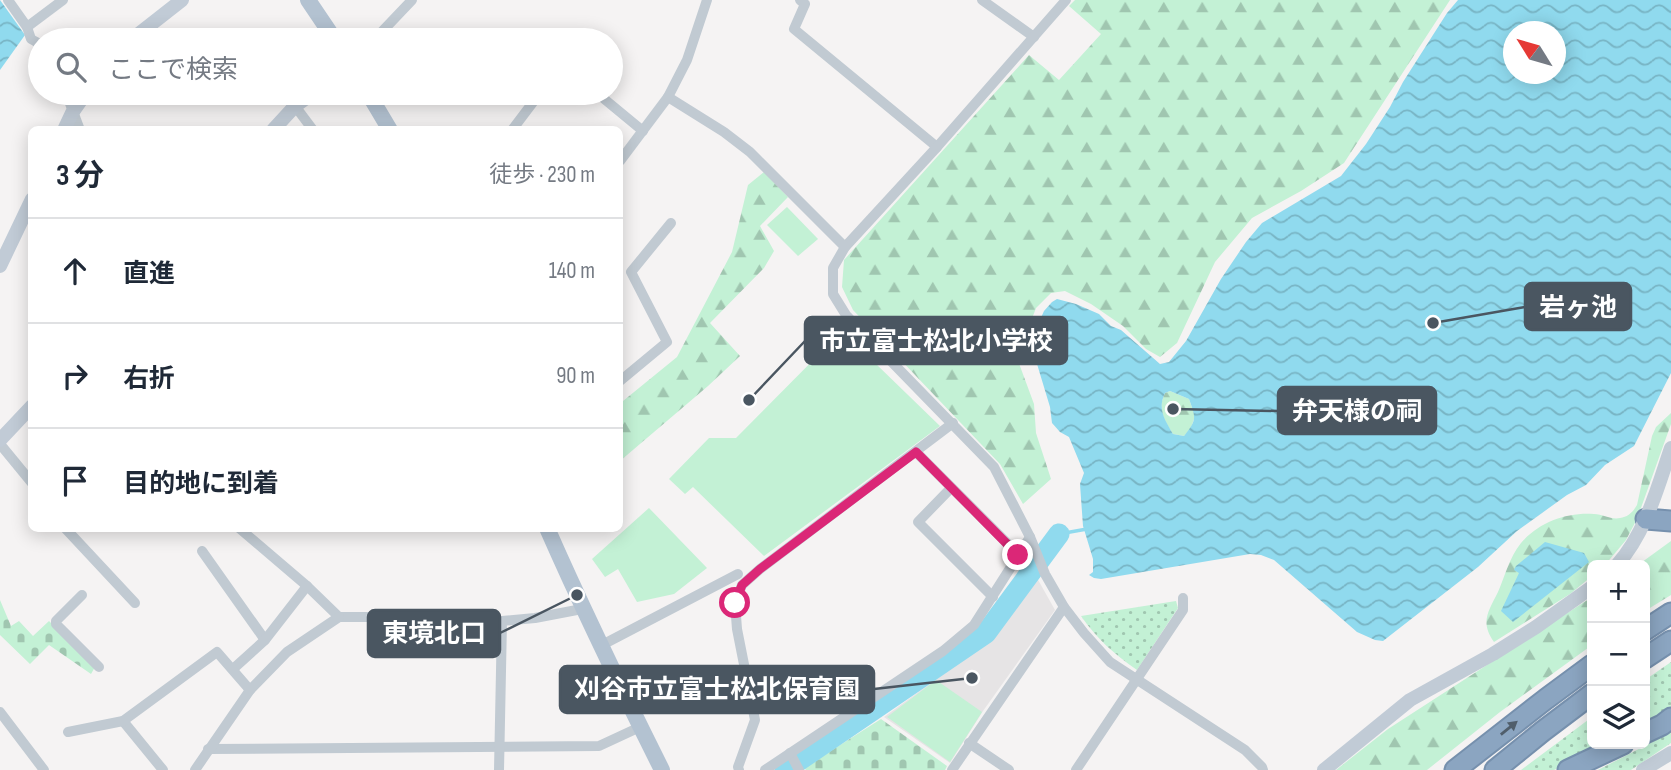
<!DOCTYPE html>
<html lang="ja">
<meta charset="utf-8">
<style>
body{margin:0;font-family:"Sofia Sans Condensed","Noto Sans JP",sans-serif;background:#f2f2f3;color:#1f2937}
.controls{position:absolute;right:21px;bottom:21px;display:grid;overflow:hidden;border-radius:10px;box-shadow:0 4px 18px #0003}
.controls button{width:63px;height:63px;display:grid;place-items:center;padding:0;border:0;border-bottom:2px solid #e0e1e3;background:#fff;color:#1f2937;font:35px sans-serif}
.compass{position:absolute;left:1503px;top:21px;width:63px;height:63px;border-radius:50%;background:#fff;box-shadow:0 4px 18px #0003;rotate:307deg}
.stop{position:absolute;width:21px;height:21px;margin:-16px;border:5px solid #db2777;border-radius:50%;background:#fff}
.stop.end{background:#db2777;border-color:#fff;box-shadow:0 2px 7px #0008}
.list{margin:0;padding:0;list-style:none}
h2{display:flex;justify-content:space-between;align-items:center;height:91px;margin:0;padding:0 28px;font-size:30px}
h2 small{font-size:23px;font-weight:400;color:#747a83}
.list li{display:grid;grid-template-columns:46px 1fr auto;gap:21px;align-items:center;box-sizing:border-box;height:105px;padding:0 28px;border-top:2px solid #e0e1e3}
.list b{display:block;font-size:26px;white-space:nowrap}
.list em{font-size:23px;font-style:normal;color:#747a83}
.icon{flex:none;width:38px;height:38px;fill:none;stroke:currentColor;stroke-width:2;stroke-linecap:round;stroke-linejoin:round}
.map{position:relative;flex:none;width:1671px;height:770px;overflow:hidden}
.search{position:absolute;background:#fff;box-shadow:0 4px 18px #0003;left:28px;top:28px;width:595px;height:77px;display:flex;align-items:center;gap:18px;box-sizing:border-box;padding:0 24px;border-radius:38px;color:#747a83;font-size:26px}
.panel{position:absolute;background:#fff;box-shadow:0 4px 18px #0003;left:28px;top:126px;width:595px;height:406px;border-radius:10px}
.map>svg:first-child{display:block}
</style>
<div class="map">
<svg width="1671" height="770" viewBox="0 0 1671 770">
<defs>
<pattern id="grass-dots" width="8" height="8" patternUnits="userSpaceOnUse" patternTransform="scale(1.75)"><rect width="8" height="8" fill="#c3f1d5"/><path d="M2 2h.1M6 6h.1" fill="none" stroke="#a0c6b0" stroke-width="1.8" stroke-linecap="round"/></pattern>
<pattern id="forest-firs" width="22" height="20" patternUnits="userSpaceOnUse" patternTransform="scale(1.75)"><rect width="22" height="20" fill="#c3f1d5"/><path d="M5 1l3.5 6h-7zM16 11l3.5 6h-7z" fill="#a0c6b0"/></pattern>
<pattern id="cemetery-stones" width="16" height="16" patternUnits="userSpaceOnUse" patternTransform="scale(1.75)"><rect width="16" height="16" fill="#c3f1d5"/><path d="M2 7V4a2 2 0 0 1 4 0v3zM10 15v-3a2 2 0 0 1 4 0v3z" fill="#a0c6b0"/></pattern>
<pattern id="water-waves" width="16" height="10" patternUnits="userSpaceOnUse" patternTransform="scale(1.75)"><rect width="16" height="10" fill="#90daee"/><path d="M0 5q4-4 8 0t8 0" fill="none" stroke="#78b4c4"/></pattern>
</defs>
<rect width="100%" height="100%" fill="#f5f3f3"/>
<path fill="#e6e4e5" d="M1037,578l18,32 -72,101 -33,52 -66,-46 98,-71z"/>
<g fill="url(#grass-dots)">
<path d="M1176,601l2,7 -41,62c-22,-15 -41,-32 -56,-54z"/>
<path d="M1671,662v47l-26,18v-47z"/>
<path d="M1592,717v27h15l-53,26h-33z"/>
<path d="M1671,730v13l-40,27h-33l66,-34z"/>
</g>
<g fill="url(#forest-firs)">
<path d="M1075,0h375l-106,163 -43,28 -49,27 -37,44 -38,81 -17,14 -14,-8 -23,-23 -32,-22 -26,-13 -14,2 -15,15 -19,50 17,46 2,29 15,46 -28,25 -23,-40 -147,-154 -11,-23 2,-27 185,-205 30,25 42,-46 -32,-28z"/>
<path d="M764,172l24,25 -28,29 14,25 -10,17 -54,55 30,33 -32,30 -88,75v-35l2,-2 1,-23 54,-44 55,-105 16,-67z"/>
<path d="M1170,391l19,8 6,17 -4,12 -7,8 -11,-2c-9,-14 -16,-25 -8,-41z"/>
<path d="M1671,413v11l-34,95 -11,21 -21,25h-13v11l-22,18 -76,48c-14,-20 -6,-30 4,-50 7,-16 11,-34 23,-49 18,-21 46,-31 73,-29 9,0 17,6 26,4 8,-1 13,-6 17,-13l15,-69 4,-9z"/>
<path d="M1671,541v54l-26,16v-46h-7z"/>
<path d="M1592,597v48l-92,67 -73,58h-91l52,-41z"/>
</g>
<g fill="url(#cemetery-stones)">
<path d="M0,600l11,26 8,-5 14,15 16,-15 46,46 -4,7 -42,-29 -19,19 -30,-29z"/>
<path d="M881,719l66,47 -2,4h-139l-2,-2z"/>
</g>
<g fill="#c3f1d5">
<path d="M787,207l31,32 -20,17 -31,-31z"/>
<path d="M842,331l98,95 -176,130 -71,-69 -8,7 -16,-15 40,-41h27z"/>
<path d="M649,508l58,60 -33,26 -37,8 -19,-33 -13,8 -13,-18z"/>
<path d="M936,680l46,32 -32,50 -63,-45z"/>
</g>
<g fill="url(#water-waves)" fill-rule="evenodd">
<path d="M0,0l25,35 -25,35z"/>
<path d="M1458,0h213v373l-37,73 -29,19 -19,20 -19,10 -50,36 -39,36 -95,74 -8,-1 -18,-8 -83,-72 -13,-5 -11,-1 -149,25 -7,-1 -5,-3 4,-3v-13l-10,-33 -3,-42 4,-11 -15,-36 -9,-5 -8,-9 -2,-16 -16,-53 -1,-9 1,-12 10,-22 8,-9 5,-3 19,5 23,10 12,12 10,4 39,34 9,-2 17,-21 35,-62 25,-37 16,-19 79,-47 25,-32 24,-37 13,-25 44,-69zM1514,32h42v42h-42zM1170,391l19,8c7,19 8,21 -5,37l-11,-2c-8,-14 -16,-25 -8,-41z"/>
<path d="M1545,542l39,11 5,9 -76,60 -12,-11 18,-38 -5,-3 2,-4z"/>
</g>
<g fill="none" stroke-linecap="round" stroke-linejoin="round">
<path stroke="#90daee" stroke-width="3.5" d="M1059,534l28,-5"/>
<path stroke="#90daee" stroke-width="21" d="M785,770l201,-137 73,-99"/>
<g stroke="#7690ad" stroke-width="23">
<g id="highway">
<path d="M1646,519l25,2"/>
<path d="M1645,630l26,-17"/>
<path d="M1645,658l26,-17"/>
<path d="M1645,733l17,-8 9,-7"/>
<path d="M1455,770l91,-71 46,-34"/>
<path d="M1495,770l48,-39 49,-37"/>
<path d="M1568,770l55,-26"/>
</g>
</g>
<g stroke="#c1cad2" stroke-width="10">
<path d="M8,0l19,27 4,12 9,5"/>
<path d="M800,0l5,4 -11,25 143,118"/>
<path d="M982,0l52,37"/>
<path d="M1066,0l-129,147 -92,100 -12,21v26l13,21 148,152 36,70 15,37 19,33 20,26 26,29 135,88 17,17 1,3"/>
<path d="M27,27l36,-27"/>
<path d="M374,40l38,-40"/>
<path d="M66,93l14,37"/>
<path d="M597,93l46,38"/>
<path d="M668,97l56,35 26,20 95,95"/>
<path d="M295,106l18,24"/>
<path d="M512,130l28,-37"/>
<path d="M620,161l48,-64 19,-37 20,-60"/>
<path d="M620,381l47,-39 -36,-70 40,-49"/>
<path d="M0,444l32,39"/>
<path d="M916,452l103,103"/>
<path d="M951,488l-33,34 75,75"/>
<path d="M65,528l70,75"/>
<path d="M239,528l68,58 32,31h81l82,4 33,-3 47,-9"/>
<path d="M202,551l63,89"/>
<path d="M82,595l-26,26v3l43,43"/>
<path d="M602,645l136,-71"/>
<path d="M233,669l32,-29 42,-54"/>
<path d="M0,712l44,58"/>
<path d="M123,721l40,49"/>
<path d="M68,732l55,-11 94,-69 33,38"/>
<path d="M969,743l40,27"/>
<path d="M208,749l391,-3 41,-19"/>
<path d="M790,753l9,17"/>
<path d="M195,770l55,-80 37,-38 52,-35"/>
<path d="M499,770l3,-149"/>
<path d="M739,770l-1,-3 17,-47 -18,-91 -2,-26 7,-18 18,-16 193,-146"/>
<path d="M765,770l178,-119 31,-26 56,-88"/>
<path d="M952,770l112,-163"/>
<path d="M1076,770l107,-160v-12"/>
</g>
<g stroke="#c1cbd6" stroke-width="14">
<path d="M131,40l51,-40"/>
<path d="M64,130l8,-17 14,-20"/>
<path d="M273,130l22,-24 18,-13"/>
<path d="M0,266l32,-67"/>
<path d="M0,440l32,-34"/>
<path d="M1617,565c29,-33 40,-76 54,-117"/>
<path d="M1324,770l86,-70 83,-46 43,-27 56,-40"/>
<path d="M1643,770l28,-17"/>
</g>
<g stroke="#b3c2d1" stroke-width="16">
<path d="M308,0l27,40"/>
<path d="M368,93l22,37"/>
<path d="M547,528c36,82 75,162 115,242"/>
</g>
<use href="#highway" stroke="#8ba5c1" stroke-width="19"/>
</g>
<defs><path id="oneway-solid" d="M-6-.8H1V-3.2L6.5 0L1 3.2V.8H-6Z" transform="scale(1.75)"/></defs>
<use fill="#505e6b" href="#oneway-solid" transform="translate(1509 728) rotate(-39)"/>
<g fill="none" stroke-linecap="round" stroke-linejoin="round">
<path stroke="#db2777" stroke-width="9" d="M735,603l7,-18 18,-16 156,-117 102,103"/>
</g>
<path fill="none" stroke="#4a5661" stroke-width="2.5" d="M1433 323L1525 307M749 400L805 341M1173 409L1278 411M577 595L500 633M972 678L874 689"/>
<g fill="#4a5661" stroke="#fff" stroke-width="2.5">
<circle cx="1433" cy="323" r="7"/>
<circle cx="749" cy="400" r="7"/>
<circle cx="1173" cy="409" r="7"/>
<circle cx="577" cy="595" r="7"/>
<circle cx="972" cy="678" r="7"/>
</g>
<g fill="#4a5661" stroke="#4a5661" stroke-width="2.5">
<rect x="1525" y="283" width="106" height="47" rx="7"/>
<rect x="805" y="317" width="262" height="47" rx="7"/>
<rect x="1278" y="387" width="158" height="47" rx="7"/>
<rect x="368" y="610" width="132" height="47" rx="7"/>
<rect x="560" y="666" width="314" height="47" rx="7"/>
</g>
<g font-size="26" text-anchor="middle" font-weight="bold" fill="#fff">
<text x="1578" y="316">岩ヶ池</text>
<text x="936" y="350">市立富士松北小学校</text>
<text x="1357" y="420">弁天様の祠</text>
<text x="434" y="642">東境北口</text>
<text x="717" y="698">刈谷市立富士松北保育園</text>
</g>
</svg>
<div class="controls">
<button>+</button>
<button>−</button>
<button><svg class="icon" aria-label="layers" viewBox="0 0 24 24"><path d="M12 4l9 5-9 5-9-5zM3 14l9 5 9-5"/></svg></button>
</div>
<svg class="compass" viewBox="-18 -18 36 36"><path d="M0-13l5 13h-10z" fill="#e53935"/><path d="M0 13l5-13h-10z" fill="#747a83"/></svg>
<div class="stop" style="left:735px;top:603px"></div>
<div class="stop end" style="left:1018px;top:555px"></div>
<div class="search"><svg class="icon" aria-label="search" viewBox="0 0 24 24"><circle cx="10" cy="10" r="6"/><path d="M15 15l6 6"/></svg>ここで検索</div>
<section class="panel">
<h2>3 分<small>徒歩 · 230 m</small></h2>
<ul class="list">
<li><svg class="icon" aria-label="ahead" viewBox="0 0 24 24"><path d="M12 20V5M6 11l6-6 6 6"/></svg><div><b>直進</b></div><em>140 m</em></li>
<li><svg class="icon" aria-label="right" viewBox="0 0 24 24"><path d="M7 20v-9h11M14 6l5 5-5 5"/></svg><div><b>右折</b></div><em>90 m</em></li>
<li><svg class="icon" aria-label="arrive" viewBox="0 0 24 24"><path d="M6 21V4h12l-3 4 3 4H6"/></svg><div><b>目的地に到着</b></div></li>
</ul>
</section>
</div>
